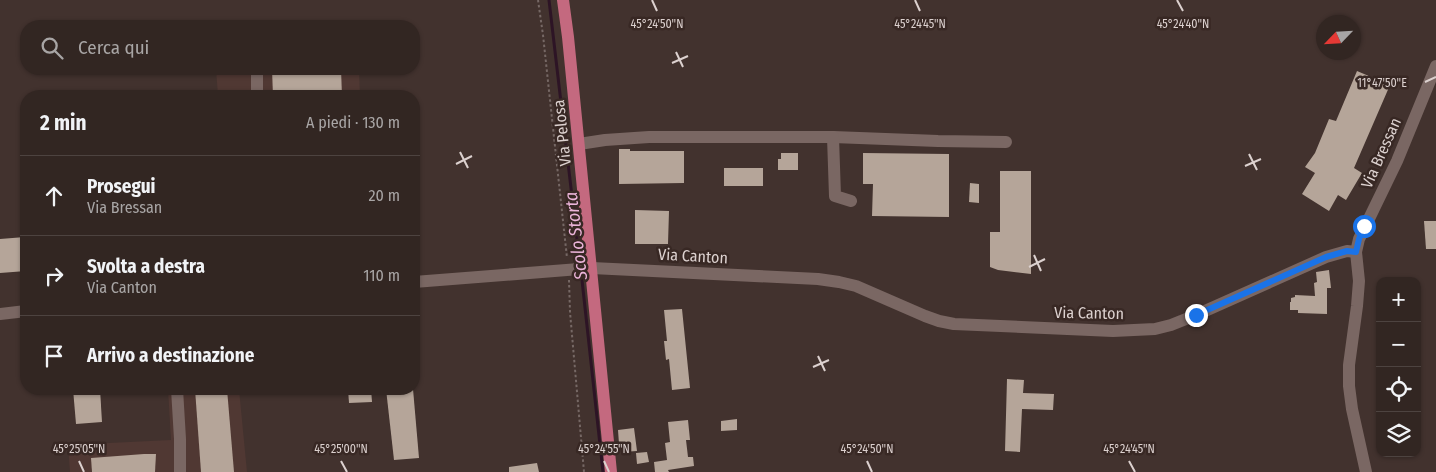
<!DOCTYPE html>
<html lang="it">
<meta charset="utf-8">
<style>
body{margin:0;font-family:"Fira Sans Condensed",sans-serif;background:#3a2e2a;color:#f1f3f6}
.controls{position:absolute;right:15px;bottom:15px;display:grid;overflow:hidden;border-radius:10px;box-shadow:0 1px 4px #0004}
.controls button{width:45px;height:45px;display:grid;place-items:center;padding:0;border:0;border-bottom:1px solid #4d4340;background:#322622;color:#f1f3f6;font:25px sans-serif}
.compass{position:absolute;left:1316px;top:15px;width:45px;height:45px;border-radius:50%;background:#322622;box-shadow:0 1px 4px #0004;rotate:245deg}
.stop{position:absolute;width:15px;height:15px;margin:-11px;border:4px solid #1a73e8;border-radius:50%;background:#fff}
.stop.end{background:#1a73e8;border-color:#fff;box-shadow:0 1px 5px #0008}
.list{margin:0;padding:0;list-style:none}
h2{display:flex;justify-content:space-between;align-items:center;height:65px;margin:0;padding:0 20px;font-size:21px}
h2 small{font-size:16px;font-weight:400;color:#a8a5a5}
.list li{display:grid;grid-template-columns:32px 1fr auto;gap:15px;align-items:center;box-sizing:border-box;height:80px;padding:0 20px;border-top:1px solid #4d4340}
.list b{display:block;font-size:19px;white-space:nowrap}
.list p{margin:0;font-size:16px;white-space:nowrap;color:#a8a5a5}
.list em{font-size:16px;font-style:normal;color:#a8a5a5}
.icon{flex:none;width:28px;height:28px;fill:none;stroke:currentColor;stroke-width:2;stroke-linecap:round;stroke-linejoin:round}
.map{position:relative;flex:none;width:1436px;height:472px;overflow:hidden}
.search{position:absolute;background:#322622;box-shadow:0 1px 4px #0004;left:20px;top:20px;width:400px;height:55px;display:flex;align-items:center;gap:12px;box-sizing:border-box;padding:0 18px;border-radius:20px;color:#a8a5a5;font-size:19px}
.panel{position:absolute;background:#322622;box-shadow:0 1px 4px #0004;left:20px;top:90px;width:400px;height:305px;border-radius:20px}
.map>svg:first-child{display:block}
</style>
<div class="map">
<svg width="1436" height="472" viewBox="0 0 1436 472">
<rect width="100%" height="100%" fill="#42322e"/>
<g fill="#503833">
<path d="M216,69h143l1,27h-142z"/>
<path d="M168,389h71l8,83h-177l-2,-27 103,-5z"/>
</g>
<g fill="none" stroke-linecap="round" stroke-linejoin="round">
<g stroke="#2d1425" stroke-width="3">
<path d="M549,0l31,265"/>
<path d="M581,271l22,201"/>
</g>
</g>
<g fill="#b5a599">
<path d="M272,69h69l1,27h-69z"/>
<path d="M1357,71l33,14 -36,83 8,5 -16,27 -8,-5 -9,16 -27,-17 13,-21 -10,-6 10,-14 14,-34 7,2z"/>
<path d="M619,149h11v2h54v32l-65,1z"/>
<path d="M781,153h17v17h-20v-11h3z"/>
<path d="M863,153l86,1v63l-77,-1 1,-32h-10z"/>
<rect x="724" y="168" width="39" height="18"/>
<path d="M1000,171h31v103l-33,-4 -8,-3v-35h10z"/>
<path d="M970,183l9,1v19l-10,-1z"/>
<path d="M635,210l34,1 -1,33h-33z"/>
<path d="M1424,221h12v28h-10z"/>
<path d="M25,237l1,34 -26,2v-34z"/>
<path d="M1329,270l2,18h-4v26l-29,-1v-3h-8v-8h1v-4l4,-1v-2l20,1 -1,-13 3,-1 -1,-10z"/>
<path d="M682,309l8,79 -18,2 -3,-31 -3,1 -2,-19h3l-3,-31z"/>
<path d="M1007,379l17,1 -1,13 31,1 -1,16 -31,-1 -2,43 -15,-1z"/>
<path d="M73,389h27l2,33 -26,2z"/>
<path d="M195,389h32l7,83h-33z"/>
<path d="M348,389h23l1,13 -23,1z"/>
<path d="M386,389h27l6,69 -25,2z"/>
<path d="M737,419v11l-16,1v-10z"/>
<path d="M688,420l2,20h-4l2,17h5l1,9 -26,4 1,2h-14l-1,-10 13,-2 -2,-17 5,-1 -2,-20z"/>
<path d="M634,428l3,23 -15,1 -1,-8h-2l-1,-14z"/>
<path d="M647,452l2,10 -12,2 -1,-11z"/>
<path d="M144,454h12l-1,18h-63l-1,-14z"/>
<path d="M537,463l2,9h-30v-5z"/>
</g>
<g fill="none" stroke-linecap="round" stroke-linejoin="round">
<g stroke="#766865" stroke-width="2" stroke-dasharray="2.5 2.5" stroke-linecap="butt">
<path d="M538,0l5,35 24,223"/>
<path d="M569,280l1,32 14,160"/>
</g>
<g stroke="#7a6763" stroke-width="12">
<path d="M257,69v27"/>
<path d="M833,137l105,4 68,1"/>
<path d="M579,144l26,-4 44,-3h184l2,59 16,5"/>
<path d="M414,282l178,-14 226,11 21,3 17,4 69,30 14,5 15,3 159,7 42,-2 16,-4 25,-10 130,-58 21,-6 9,1"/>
<path d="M0,314l26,-3"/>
<path d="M177,389l3,50v33"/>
<path d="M1366,472l-14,-63 -3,-23v-21l8,-59 2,-25 -3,-29 3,-13 6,-12 32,-66 39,-95"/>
</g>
<path stroke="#c4697f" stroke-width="12" d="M563,0l5,37 43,435"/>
</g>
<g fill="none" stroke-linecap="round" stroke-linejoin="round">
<path stroke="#1a73e8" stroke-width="6" d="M1196,315l130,-58 21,-6 9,1 3,-13 5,-13"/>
</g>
<path fill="none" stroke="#dcd1cf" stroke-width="2" d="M652,0l5,11M915,0l5,11M1177,0l6,11M676,52l7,15M672,63l16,-7M1425,82l11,-5M460,152l8,16M1249,154l8,16M456,164l16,-8M1245,166l16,-7M1034,255l7,16M1029,267l16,-8M818,356l7,15M813,367l16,-7M79,461l5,11M341,461l6,11M604,461l5,11M867,461l5,11M1129,461l6,11"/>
<g text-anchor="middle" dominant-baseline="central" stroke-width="5" stroke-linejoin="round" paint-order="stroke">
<g font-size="16" fill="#dcd1cf" stroke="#382824">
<text transform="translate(562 133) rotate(-96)">Via Pelosa</text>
<text transform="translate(1381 153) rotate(-66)">Via Bressan</text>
<text transform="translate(693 256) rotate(3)">Via Canton</text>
<text transform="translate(1089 313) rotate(1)">Via Canton</text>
</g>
<g font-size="18" font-style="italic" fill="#ebb4d9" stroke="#382824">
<text transform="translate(576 236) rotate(-97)">Scolo Storta</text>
</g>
</g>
<g font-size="12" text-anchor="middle" fill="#dcd1cf" stroke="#382824" stroke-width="5" stroke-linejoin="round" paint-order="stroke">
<text x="1183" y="28">45°24'40"N</text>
<text x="657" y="28">45°24'50"N</text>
<text x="920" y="28">45°24'45"N</text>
<text x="1382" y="87">11°47'50"E</text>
<text x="79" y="453">45°25'05"N</text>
<text x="341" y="453">45°25'00"N</text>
<text x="604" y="453">45°24'55"N</text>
<text x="867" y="453">45°24'50"N</text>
<text x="1129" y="453">45°24'45"N</text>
</g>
</svg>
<div class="controls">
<button>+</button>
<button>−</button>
<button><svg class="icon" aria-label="locate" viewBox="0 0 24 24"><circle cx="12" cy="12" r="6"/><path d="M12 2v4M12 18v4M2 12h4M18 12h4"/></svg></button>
<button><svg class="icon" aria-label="layers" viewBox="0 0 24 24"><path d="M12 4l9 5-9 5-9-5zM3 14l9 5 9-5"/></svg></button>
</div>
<svg class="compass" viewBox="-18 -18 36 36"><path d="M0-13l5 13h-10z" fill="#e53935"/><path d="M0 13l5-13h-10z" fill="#a8a5a5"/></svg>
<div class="stop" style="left:1364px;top:226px"></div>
<div class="stop end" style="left:1196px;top:315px"></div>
<div class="search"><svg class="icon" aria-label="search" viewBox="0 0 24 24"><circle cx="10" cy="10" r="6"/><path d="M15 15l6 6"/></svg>Cerca qui</div>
<section class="panel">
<h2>2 min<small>A piedi · 130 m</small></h2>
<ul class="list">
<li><svg class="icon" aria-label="ahead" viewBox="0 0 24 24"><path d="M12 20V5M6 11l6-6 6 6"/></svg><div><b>Prosegui</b><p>Via Bressan</p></div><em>20 m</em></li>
<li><svg class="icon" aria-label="right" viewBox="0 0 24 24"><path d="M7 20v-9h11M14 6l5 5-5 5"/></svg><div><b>Svolta a destra</b><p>Via Canton</p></div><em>110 m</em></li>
<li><svg class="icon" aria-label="arrive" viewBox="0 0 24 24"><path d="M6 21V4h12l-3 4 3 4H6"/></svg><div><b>Arrivo a destinazione</b></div></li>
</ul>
</section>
</div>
